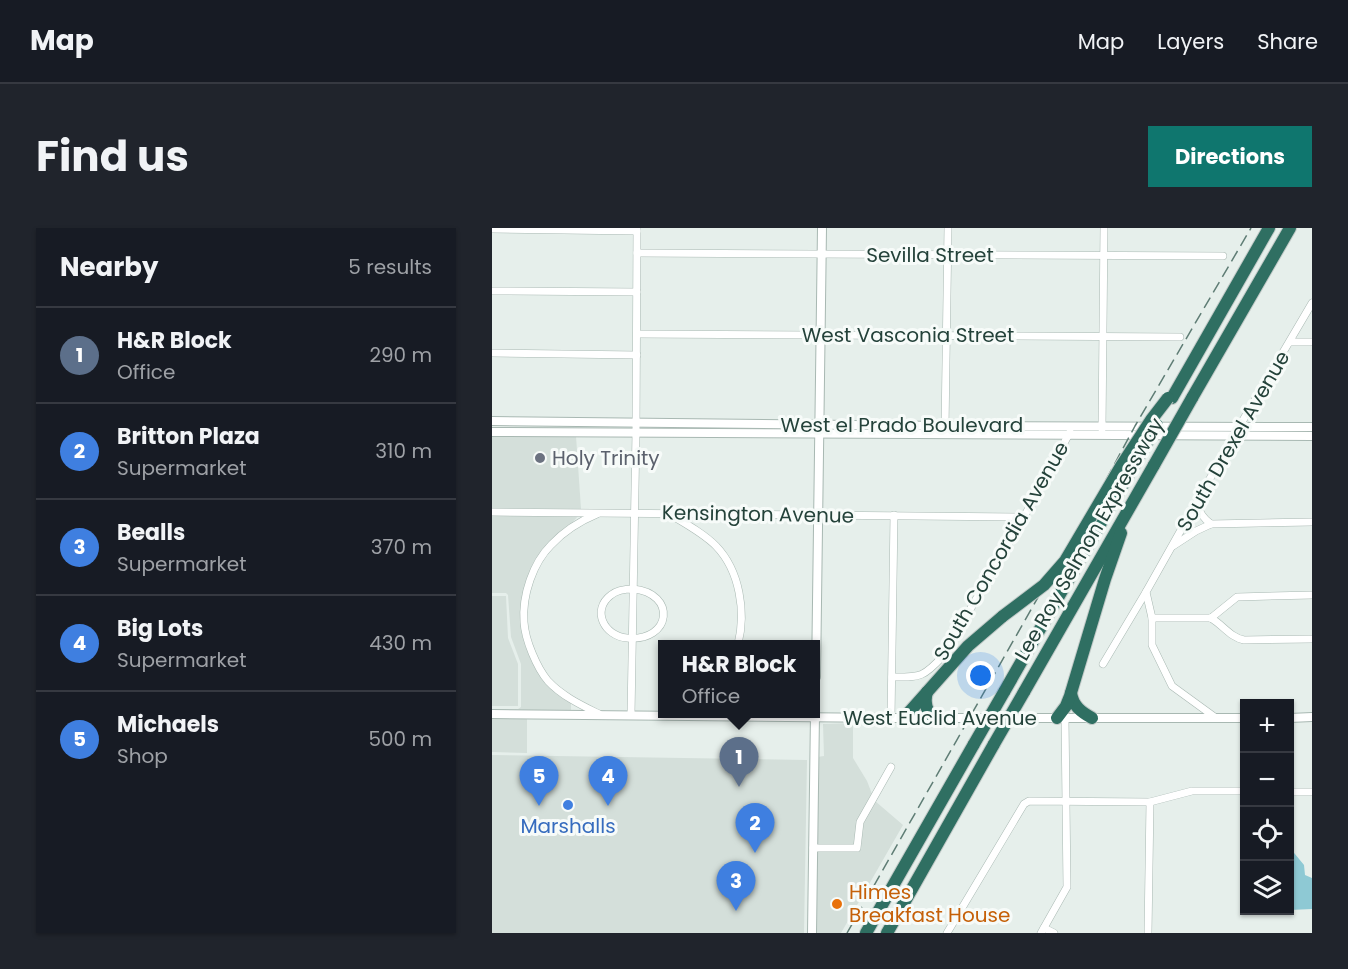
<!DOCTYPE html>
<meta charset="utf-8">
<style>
body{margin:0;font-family:Poppins,sans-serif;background:#20242c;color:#f1f3f6}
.controls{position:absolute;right:18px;bottom:18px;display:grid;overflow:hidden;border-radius:0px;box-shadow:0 2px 4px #0004}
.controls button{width:54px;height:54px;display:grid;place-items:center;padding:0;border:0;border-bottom:2px solid #363941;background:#171b24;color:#f1f3f6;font:30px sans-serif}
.you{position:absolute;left:489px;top:448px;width:21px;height:21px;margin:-15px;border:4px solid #fff;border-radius:50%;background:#1a73e8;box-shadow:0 0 0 9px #1a73e833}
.badge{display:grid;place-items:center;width:39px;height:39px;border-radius:50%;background:#0f766e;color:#fff;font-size:20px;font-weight:700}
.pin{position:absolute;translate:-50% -50px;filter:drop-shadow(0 2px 3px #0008)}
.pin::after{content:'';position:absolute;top:32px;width:21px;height:18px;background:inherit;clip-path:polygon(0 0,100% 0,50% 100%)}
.popup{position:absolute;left:166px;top:412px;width:162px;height:78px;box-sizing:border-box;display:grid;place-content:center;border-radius:0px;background:#171b24;filter:drop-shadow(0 2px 4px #0005);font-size:20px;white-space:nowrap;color:#9ea1a6}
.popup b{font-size:22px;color:#f1f3f6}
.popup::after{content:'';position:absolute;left:50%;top:100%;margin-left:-12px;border:12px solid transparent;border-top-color:#171b24}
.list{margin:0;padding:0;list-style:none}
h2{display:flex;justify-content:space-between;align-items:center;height:78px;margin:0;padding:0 24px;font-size:26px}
h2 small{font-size:20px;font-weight:400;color:#9ea1a6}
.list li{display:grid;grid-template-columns:39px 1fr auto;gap:18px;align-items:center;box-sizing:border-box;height:96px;padding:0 24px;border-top:2px solid #363941}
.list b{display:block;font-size:22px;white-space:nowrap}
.list p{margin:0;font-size:20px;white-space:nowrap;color:#9ea1a6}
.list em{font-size:20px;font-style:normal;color:#9ea1a6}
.icon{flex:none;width:33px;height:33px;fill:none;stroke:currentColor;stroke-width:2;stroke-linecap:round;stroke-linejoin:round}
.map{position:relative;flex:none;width:820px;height:705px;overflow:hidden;border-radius:0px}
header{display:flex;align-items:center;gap:36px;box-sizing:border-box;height:84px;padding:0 30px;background:#171b24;border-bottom:2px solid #363941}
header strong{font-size:28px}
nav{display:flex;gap:33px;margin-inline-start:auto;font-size:21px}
.intro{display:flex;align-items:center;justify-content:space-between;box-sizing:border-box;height:144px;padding:0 36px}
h1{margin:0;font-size:42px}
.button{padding:15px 27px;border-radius:0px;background:#0f766e;color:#fff;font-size:21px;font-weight:700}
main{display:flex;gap:36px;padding:0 36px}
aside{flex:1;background:#171b24;border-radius:0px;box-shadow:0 2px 4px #0004}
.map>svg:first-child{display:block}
</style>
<header>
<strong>Map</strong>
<nav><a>Map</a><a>Layers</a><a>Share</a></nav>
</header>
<div class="intro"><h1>Find us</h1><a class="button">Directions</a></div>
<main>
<aside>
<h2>Nearby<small>5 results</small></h2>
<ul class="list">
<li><span class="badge" style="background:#5c6f8a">1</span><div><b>H&amp;R Block</b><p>Office</p></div><em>290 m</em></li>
<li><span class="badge" style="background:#3f7fe0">2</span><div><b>Britton Plaza</b><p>Supermarket</p></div><em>310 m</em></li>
<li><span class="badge" style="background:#3f7fe0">3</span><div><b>Bealls</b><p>Supermarket</p></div><em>370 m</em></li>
<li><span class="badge" style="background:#3f7fe0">4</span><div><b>Big Lots</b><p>Supermarket</p></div><em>430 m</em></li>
<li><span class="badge" style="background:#3f7fe0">5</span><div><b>Michaels</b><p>Shop</p></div><em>500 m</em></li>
</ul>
</aside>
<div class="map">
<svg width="820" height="705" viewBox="0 0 820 705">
<rect width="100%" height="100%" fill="#e6efeb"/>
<g fill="#d4dfda">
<path d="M0,207l84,1 5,73 -89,-1z"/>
<path d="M0,287l86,1 -6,7 -24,20 -15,21 -8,21 -4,37 5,22 13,29 8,12 24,18v8h-79v-2h26l3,-2v-43l-10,-27 -3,-42 -2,-2h-14z"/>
<path d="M0,368h14l2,42 10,26v42h-26z"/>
<path d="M0,490h35v35l-35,-1z"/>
<path d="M361,495v35l14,23 5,13 -17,51 -38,-1v-87l7,-1 -1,-32z"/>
<path d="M0,527l315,5 -3,173h-312z"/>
<path d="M383,573l28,24 -62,108h-26l2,-82 41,1 3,-3 2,-26z"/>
</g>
<path fill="#8ec9d4" d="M798,620l14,17 1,10 7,3v31l-22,1z"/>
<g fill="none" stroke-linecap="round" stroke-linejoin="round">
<g stroke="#a8b8b2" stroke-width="8">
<g id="minor">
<path d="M0,1l145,2"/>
<path d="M145,25l586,3"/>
<path d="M0,63l145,1"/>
<path d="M145,106l543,3"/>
<path d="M798,114h22"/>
<path d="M0,125l145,2"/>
<path d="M453,201l3,-201"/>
<path d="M610,201l2,-201"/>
<path d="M705,276c3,9 6,14 14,20"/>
<path d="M0,284l532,5"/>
<path d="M105,286c-17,7 -33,17 -46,31 -18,18 -29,50 -27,77 1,18 13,46 24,59 14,15 33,24 51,33"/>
<path d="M177,286c17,10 34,19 47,32 24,25 30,66 22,98"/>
<path d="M681,318l23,-15 15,-7 101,-2"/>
<path d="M141,361c44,4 39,53 -6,49 -23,-2 -36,-28 -16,-43 6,-5 14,-6 22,-6z"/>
<path d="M660,390h59"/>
<path d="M719,390l26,-21 75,-2"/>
<path d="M719,390c13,8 19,19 33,22l68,-1"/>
<path d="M611,436l43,-72"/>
<path d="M400,449c28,0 31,1 51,-21l81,-139 46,-85"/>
<path d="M139,487l5,-283 1,-204"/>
<path d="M399,490l3,-203"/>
<path d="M724,490l-44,-32 -20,-41v-27l-6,-26 93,-165 73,-124"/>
<path d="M798,564h22"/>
<path d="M321,620h44l3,-26 31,-55"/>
<path d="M552,700l10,5"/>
<path d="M455,705l77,-129 5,-3 121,1 42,-11h52"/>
<path d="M549,705l26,-46 -2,-169"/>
<path d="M656,705l2,-131"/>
</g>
</g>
<g stroke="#a8b8b2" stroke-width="10">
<g id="tertiary">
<path d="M0,193l453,5 367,1"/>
<path d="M0,204l820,4"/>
<path d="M324,449l6,-449"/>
<path d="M0,486l399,4h353"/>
<path d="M798,490l22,-1"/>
<path d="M320,705l3,-219"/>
</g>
</g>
<g stroke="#c2cac8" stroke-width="14">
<g id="motorway">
<path d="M680,170l97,-170"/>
<path d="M700,170l98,-170"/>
<path d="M435,464c-3,11 -1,20 8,26"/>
<path d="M512,464l130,-227"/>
<path d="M532,464l130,-227"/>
<path d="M579,465c2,13 10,19 21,25"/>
<path d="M412,490l64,-72 35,-30"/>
<path d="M565,490l9,-12 4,-10 35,-117 16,-46"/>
<path d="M374,705l108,-189"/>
<path d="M395,705l107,-189"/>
</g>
</g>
<use href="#minor" stroke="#fff" stroke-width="7"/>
<use href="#tertiary" stroke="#fff" stroke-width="8"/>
<use href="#motorway" stroke="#2f6f62" stroke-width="12"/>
<path stroke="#5f7d75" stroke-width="1.5" stroke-dasharray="12 6" stroke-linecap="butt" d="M355,705l206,-362 26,-41 56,-104 116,-198"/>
<g stroke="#c2cac8" stroke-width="14" stroke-linecap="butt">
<g id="motorway-bridge">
<path d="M642,237l23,-40"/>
<path d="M662,237l38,-67"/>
<path d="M511,388l41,-31 21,-24 56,-95 30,-46 17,-22"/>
<path d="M482,516l30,-52"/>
<path d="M502,516l30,-52"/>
</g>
</g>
<use href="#motorway-bridge" stroke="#2f6f62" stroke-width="12"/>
</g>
<circle fill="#6b7280" stroke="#f7fbf9" stroke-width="2" cx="48" cy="230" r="6"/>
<circle fill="#3f7fe0" stroke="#f7fbf9" stroke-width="2" cx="76" cy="577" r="6"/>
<circle fill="#e8710a" stroke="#f7fbf9" stroke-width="2" cx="345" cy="676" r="6"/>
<g text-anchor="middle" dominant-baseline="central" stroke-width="6" stroke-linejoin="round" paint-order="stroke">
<g font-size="20" fill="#24423a" stroke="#f7fbf9">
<text x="438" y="27">Sevilla Street</text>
<text x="416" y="107">West Vasconia Street</text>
<text x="410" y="197">West el Prado Boulevard</text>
<text transform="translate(741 213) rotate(-60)">South Drexel Avenue</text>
<text transform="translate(266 286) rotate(1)">Kensington Avenue</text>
<text transform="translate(597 311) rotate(-60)">Lee Roy Selmon Expressway</text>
<text transform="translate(509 323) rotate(-60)">South Concordia Avenue</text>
<text x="448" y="490">West Euclid Avenue</text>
</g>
<g font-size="20" fill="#5b616d" stroke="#f7fbf9" text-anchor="start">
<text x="60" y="230">Holy Trinity</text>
</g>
<g font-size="20" fill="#366cbe" stroke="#f7fbf9">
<text x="76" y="598">Marshalls</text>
</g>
<g font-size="20" fill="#c56008" stroke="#f7fbf9" text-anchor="start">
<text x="357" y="664">Himes<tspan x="357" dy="23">Breakfast House</tspan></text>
</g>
</g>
</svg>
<div class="controls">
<button>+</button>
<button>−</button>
<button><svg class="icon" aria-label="locate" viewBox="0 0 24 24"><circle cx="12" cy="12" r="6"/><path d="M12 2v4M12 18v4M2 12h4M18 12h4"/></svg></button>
<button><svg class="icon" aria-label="layers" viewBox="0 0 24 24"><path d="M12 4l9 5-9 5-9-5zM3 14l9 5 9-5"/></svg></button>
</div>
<div class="you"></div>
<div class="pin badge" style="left:247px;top:559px;background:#5c6f8a">1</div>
<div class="popup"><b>H&amp;R Block</b>Office</div>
<div class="pin badge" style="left:263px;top:625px;background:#3f7fe0">2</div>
<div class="pin badge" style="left:244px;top:683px;background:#3f7fe0">3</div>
<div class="pin badge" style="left:116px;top:578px;background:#3f7fe0">4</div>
<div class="pin badge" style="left:47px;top:578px;background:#3f7fe0">5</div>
</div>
</main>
